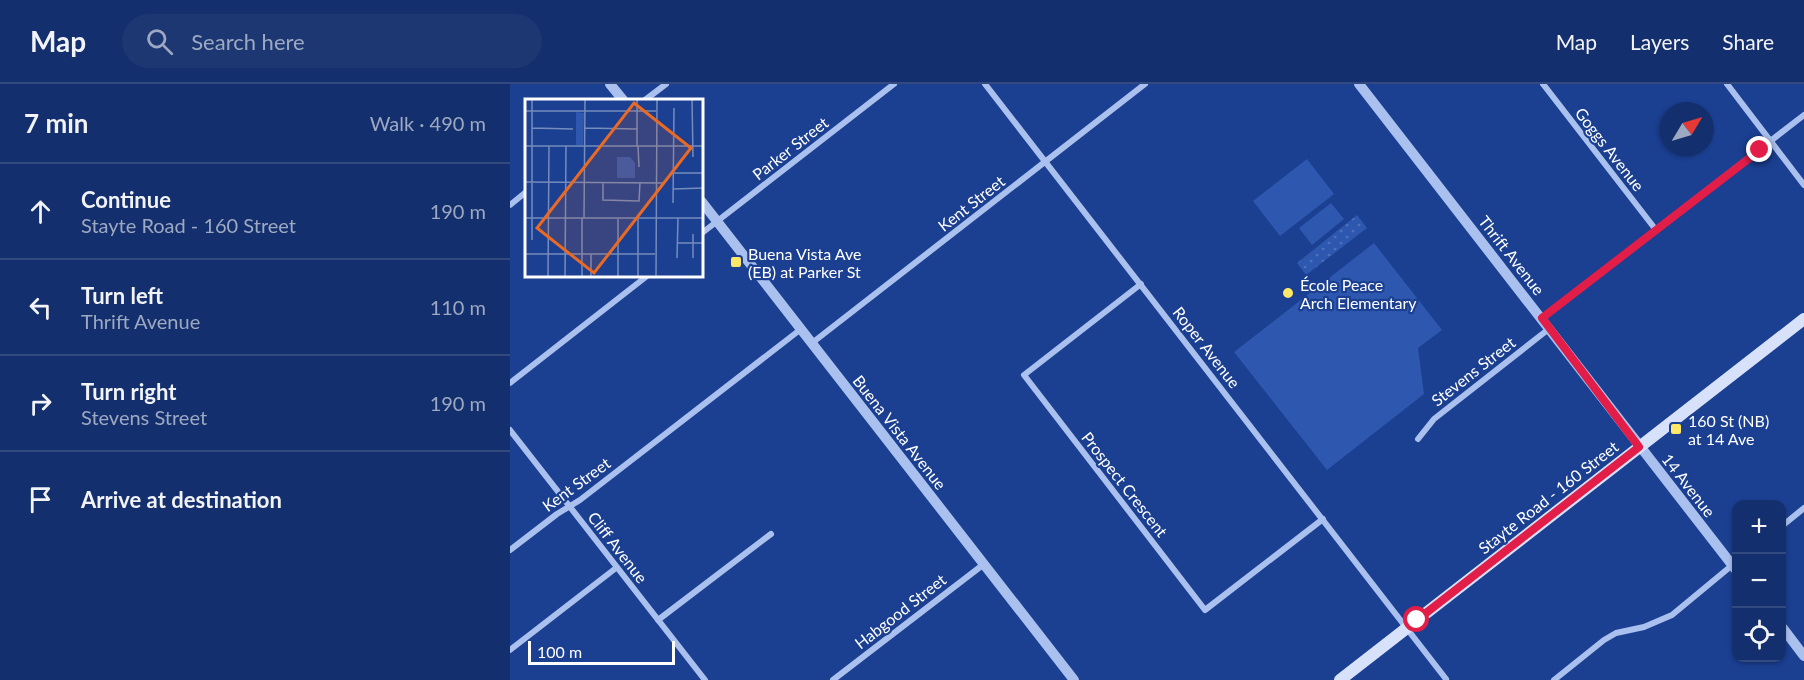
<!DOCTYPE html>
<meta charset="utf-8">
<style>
body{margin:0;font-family:Lato,sans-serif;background:#1d3772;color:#f1f3f6}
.controls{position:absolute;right:18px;bottom:18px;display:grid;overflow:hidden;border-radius:12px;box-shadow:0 2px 4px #0004}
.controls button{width:54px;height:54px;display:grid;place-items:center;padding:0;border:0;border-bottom:2px solid #334a80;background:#142f6d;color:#f1f3f6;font:30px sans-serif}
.compass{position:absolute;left:1150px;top:18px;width:54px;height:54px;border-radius:50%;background:#142f6d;box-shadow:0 2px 4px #0004;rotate:52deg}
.scale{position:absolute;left:18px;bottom:15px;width:147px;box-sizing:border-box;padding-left:6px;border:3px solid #fff;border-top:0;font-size:16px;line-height:21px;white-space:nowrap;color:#fff;-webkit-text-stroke:4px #1b3f91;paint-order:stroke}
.stop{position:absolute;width:18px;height:18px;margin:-14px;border:4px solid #e11d48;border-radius:50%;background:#fff}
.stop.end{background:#e11d48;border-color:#fff;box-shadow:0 2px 6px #0008}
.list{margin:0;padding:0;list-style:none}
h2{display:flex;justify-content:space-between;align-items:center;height:78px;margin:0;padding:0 24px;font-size:26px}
h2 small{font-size:20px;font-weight:400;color:#9da9c2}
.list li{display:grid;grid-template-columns:39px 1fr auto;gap:18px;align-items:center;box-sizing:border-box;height:96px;padding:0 24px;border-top:2px solid #334a80}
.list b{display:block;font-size:22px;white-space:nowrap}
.list p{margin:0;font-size:20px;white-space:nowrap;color:#9da9c2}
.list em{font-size:20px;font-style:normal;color:#9da9c2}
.icon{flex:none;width:33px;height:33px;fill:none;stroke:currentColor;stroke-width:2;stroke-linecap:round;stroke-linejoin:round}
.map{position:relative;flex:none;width:1294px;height:596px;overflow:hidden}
header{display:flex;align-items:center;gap:36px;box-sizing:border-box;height:84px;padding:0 30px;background:#142f6d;border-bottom:2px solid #334a80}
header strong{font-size:28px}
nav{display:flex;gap:33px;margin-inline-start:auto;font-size:21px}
.search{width:420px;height:54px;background:#1d3772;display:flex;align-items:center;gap:15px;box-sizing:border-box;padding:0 21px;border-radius:33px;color:#9da9c2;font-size:22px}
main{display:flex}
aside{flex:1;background:#142f6d}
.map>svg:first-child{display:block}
</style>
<header>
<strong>Map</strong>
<div class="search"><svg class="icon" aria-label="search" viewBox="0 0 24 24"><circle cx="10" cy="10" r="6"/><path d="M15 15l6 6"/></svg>Search here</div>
<nav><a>Map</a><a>Layers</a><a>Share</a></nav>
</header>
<main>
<aside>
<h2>7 min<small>Walk · 490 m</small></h2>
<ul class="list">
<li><svg class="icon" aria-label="ahead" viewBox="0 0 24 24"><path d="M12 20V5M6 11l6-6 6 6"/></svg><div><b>Continue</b><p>Stayte Road - 160 Street</p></div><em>190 m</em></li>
<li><svg class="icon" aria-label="left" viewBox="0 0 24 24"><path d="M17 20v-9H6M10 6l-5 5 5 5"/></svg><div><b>Turn left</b><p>Thrift Avenue</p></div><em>110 m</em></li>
<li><svg class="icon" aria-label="right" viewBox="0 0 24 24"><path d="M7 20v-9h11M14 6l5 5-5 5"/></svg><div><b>Turn right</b><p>Stevens Street</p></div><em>190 m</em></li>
<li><svg class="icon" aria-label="arrive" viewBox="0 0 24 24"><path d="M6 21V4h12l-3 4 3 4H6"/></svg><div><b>Arrive at destination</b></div></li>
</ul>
</aside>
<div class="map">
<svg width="1294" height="596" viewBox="0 0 1294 596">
<defs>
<pattern id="green-dots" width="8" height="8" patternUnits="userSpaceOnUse" patternTransform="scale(1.5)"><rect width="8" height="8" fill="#2e58af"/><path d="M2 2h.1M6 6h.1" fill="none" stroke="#4d71bb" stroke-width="1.8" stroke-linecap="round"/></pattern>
</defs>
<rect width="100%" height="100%" fill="#1b3f91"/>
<path fill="url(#green-dots)" d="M847,131l10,13 -61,47 -9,-12z"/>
<g fill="#2e58af">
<path d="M797,75l27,35 -54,42 -27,-35z"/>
<path d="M821,119l13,16 -32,26 -13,-17z"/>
<path d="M864,159l68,87 -24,18 6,46 -97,76 -93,-118z"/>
</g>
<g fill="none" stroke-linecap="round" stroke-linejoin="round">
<g stroke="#aac0ee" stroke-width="6">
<path d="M475,0l461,595"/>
<path d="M1033,0l113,146"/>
<path d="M1217,0l77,101"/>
<path d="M135,16l21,-16"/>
<path d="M0,121l16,-13"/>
<path d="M192,149l192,-149"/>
<path d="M631,200l-117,91 181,235 118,-91"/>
<path d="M1032,234l262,-203"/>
<path d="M302,259l333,-259"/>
<path d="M0,299l137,-107"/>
<path d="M0,346l195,250"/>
<path d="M908,355l16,-20 116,-91"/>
<path d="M1272,442l22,-18"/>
<path d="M0,466l47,-36 23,-14 221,-171"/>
<path d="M148,536l113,-86"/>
<path d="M0,566l106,-82"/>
<path d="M323,596l151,-116"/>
<path d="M1044,596l50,-40 12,-7 28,-6 28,-12 64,-53"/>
</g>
<g stroke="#aac0ee" stroke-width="10">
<path d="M100,0l13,16"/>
<path d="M849,0l377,486"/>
<path d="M192,118l372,478"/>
<path d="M1272,543l22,29"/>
</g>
<path stroke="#d7e2fa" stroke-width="12" d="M830,596l464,-361"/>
</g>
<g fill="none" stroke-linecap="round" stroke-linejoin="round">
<path stroke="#e11d48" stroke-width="8" d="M907,536l222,-173 -97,-129 218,-168"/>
</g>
<g fill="#ffe767" stroke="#1b3f91" stroke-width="2">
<rect x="220" y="172" width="12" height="12" rx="3"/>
<circle cx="778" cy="209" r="6"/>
<rect x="1160" y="339" width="12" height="12" rx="3"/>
</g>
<g text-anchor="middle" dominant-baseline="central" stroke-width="4.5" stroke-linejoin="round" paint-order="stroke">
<g font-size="16" fill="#fff" stroke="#1b3f91">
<text transform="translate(280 64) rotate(-38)">Parker Street</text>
<text transform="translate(1100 65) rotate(52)">Goggs Avenue</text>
<text transform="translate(461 119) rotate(-38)">Kent Street</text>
<text transform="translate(1002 171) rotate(52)">Thrift Avenue</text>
<text transform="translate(697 263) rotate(52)">Roper Avenue</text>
<text transform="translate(963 287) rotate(-38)">Stevens Street</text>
<text transform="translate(390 348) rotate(52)">Buena Vista Avenue</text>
<text transform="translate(66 400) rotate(-36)">Kent Street</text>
<text transform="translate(615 400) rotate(52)">Prospect Crescent</text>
<text transform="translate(1179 401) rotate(52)">14 Avenue</text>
<text transform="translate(1038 413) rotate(-38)">Stayte Road - 160 Street</text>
<text transform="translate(108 463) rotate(52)">Cliff Avenue</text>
<text transform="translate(390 527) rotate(-38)">Habgood Street</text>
</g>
<g font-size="16" fill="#fff" stroke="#1b3f91" text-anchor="start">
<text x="238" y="169">Buena Vista Ave<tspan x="238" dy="18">(EB) at Parker St</tspan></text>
<text x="790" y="200">École Peace<tspan x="790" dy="18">Arch Elementary</tspan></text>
<text x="1178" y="336">160 St (NB)<tspan x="1178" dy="18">at 14 Ave</tspan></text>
</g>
</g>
<g transform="translate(15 15)">
<rect width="178" height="178" fill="#1b3f91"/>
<path d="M51,13l8,1 -1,32h-7z" fill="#2e58af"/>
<path d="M92,58h13l5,6v15h-18z" fill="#2e58af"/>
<path fill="none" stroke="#768cbd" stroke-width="1.5" d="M167,0l1,58M0,12h131M7,29l41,1M60,29l52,1M0,47h179M112,47v-47M113,47l1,21M147,74h32M0,83l139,1M78,83v18l36,1 1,-19M148,90l31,-1M148,104l1,-95M0,119h179M59,119l1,-119M7,141v-141M153,144h26M0,155h130M152,159l1,-40M168,159v-24M23,178l1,-131M40,178l1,-131M57,178v-59M66,178v-23M93,178v-58M113,178v-59M131,178l1,-178"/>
<path fill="#ea6a24" fill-opacity="0.15" stroke="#ea6a24" stroke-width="3" d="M109,4l57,45 -97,125 -57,-45z"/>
<rect width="178" height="178" fill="none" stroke="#fff" stroke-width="3"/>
</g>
</svg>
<div class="controls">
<button>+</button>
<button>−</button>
<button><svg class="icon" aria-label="locate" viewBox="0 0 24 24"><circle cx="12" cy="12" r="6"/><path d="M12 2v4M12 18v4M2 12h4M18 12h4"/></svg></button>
</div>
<svg class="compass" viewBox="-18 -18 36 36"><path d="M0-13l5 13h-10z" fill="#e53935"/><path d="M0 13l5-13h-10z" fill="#9da9c2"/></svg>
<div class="scale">100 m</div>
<div class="stop" style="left:907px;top:536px"></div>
<div class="stop end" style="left:1250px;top:66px"></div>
</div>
</main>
